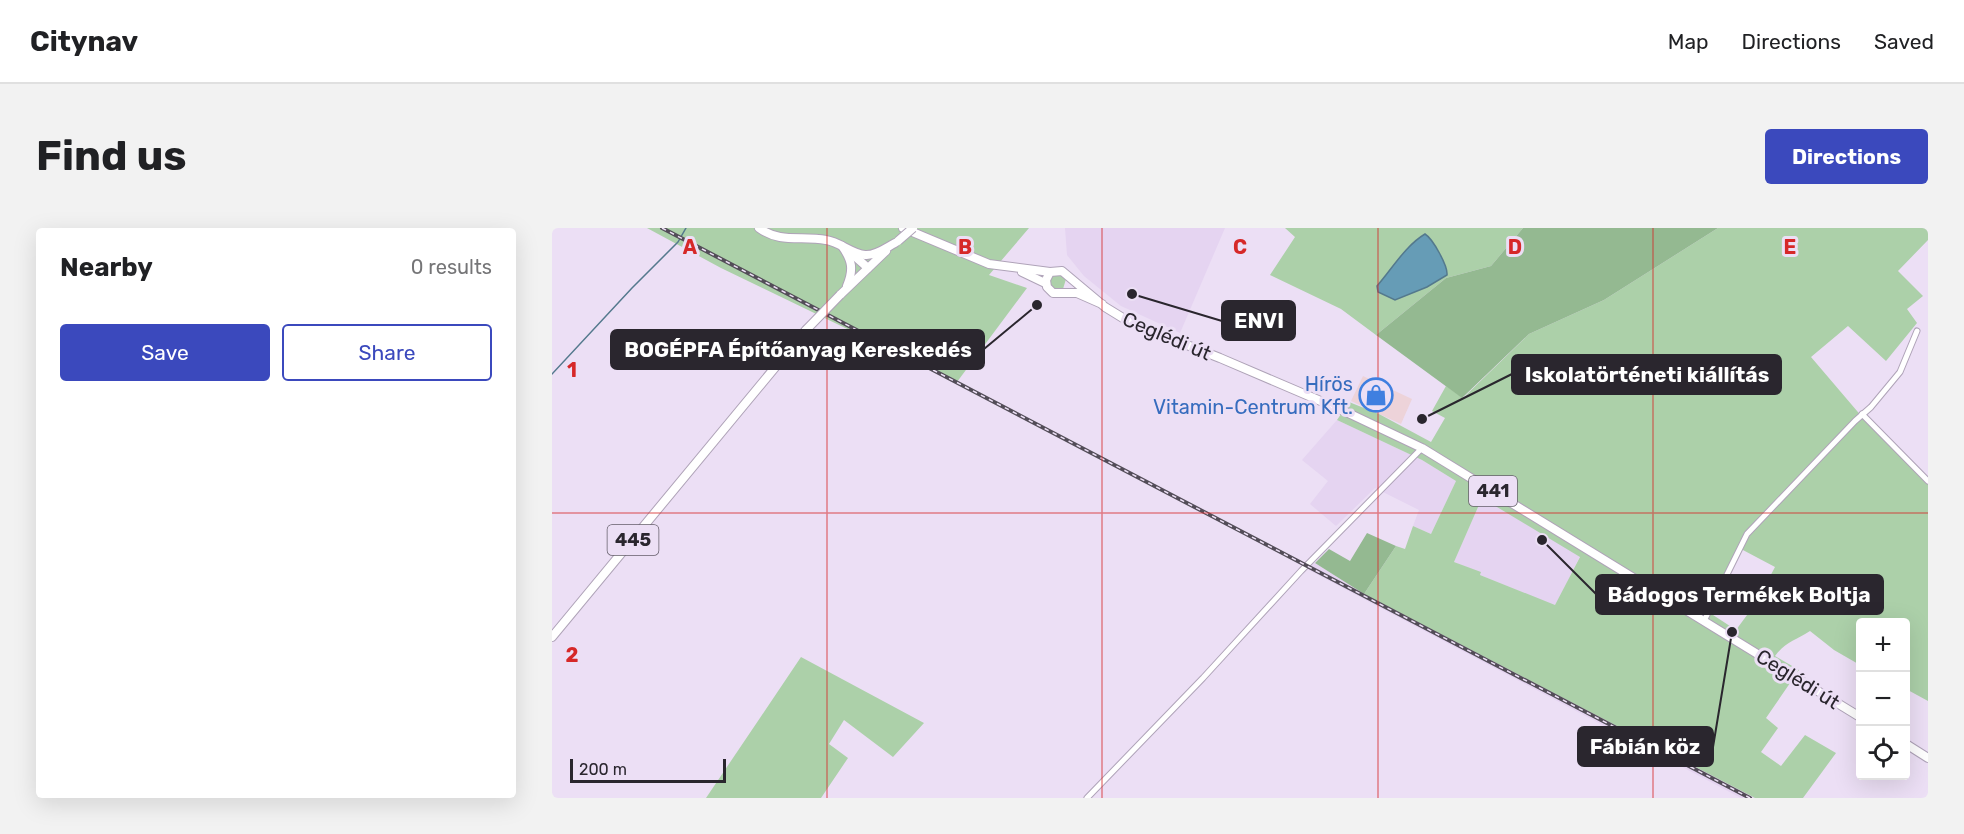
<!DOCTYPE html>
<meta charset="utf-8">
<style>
body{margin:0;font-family:Rubik,sans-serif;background:#f2f2f2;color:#202124}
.controls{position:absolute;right:18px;bottom:18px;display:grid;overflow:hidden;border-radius:6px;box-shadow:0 6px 24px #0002}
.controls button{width:54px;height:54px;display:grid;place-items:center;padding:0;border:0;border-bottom:2px solid #e0e0e0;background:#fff;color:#202124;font:30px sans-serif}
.scale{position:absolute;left:18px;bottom:15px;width:156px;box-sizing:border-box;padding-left:6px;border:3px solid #2a262e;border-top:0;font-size:16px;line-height:21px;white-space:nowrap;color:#2a262e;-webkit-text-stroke:4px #ecdff5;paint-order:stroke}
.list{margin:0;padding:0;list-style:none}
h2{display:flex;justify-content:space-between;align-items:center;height:78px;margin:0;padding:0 24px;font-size:26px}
h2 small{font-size:20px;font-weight:400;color:#757577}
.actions{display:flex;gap:12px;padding:18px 24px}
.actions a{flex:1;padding:14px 0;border:2px solid #3b49bd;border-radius:6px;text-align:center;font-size:21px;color:#3b49bd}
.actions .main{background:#3b49bd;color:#fff}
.icon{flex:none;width:33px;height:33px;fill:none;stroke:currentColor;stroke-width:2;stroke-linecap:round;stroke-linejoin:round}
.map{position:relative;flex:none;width:1376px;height:570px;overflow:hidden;border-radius:6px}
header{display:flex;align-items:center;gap:36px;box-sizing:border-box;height:84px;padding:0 30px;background:#fff;border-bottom:2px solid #e0e0e0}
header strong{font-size:28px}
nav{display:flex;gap:33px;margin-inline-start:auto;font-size:21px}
.intro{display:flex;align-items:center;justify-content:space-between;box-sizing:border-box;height:144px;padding:0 36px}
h1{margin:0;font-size:42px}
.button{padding:15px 27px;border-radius:6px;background:#3b49bd;color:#fff;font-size:21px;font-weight:700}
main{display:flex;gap:36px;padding:0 36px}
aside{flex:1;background:#fff;border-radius:6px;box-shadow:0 6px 24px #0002}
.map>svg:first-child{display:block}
</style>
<header>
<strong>Citynav</strong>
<nav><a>Map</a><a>Directions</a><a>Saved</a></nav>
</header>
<div class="intro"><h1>Find us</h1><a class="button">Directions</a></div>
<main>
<aside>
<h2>Nearby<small>0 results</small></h2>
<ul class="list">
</ul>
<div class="actions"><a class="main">Save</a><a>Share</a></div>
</aside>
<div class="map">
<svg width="1376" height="570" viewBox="0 0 1376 570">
<rect width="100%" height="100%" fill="#ecdff5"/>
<g fill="#e5d4f1">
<path d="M513,0h160l-45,105 -59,-27 -37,-30 -17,-21z"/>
<path d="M785,192l85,40 34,21 -25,53 -18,-8 6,-16 -44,-22 -39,38 -26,-22 18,-23 -26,-21z"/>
<path d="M930,270l98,58 -25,50 -75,-31 1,-2 -27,-11z"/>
<path d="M763,335l49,31 391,204h-14l-434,-229z"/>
</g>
<path fill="#edd3d9" d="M811,148l49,23 -11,25 -50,-23z"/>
<g fill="#acd0a9" fill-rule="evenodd">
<path d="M95,0h382l-40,47 38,13 -70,94 -236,-114z"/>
<path d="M733,0h238l-32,38 -45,12 -70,57 -35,-26 -71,-34 25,-38z"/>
<path d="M1166,0h210v12l-30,31 25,25 -16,13 10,14 -31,38 -38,-35 -37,31 52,61 65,61v222l-22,-12v-67h-46v43l-26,-15 -24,-19c-15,10 -24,10 -35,25l24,14 -33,48 12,10 -17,24 20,14 24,-31 31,18 -33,45h-48l-391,-204 32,-48 9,3 8,-23 18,8 25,-53 -34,-21 -85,-40 12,-18 30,12 52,28 14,-24 -13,-7 14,-25 17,12 66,-64 75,-34zM930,270l98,59 -25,48 -75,-30 1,-3 -27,-10zM1189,321l34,18 -9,17 -17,-9 -14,24 15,12 -14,19 -49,-32 10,-16 22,15z"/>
<path d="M506,45l8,6 -3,10h-12l-2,-12z"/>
<path d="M249,429l123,66 -31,34 -49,-37 -15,24 19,14 -27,40h-115z"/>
</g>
<g fill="#94b991">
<path d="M971,0h195l-114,72 -75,34 -67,64 -86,-63 70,-57 45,-12z"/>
<path d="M815,305l29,13 -32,48 -49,-31 14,-14 21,12z"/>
</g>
<path fill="#669cb6" stroke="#54798d" stroke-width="1.5" d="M873,6c8,5 23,32 22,41l-20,12 -32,13 -17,-8 -1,-6c15,-17 28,-40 48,-52z"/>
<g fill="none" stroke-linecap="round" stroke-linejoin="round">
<path stroke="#54798d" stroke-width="1.5" d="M0,146l80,-86 46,-46 8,-14"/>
<g stroke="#afa3b8" stroke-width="7">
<g id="street">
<path d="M1310,186l66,67"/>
<path d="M1152,393l43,-87 108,-113 16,-14 29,-35 17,-41"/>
<path d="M535,570l116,-120 98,-107 121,-123"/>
</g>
</g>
<g stroke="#afa3b8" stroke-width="10">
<g id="primary">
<path d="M207,0c22,16 43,7 67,12 14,2 26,14 39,15 11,1 22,-8 30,-12"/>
<path d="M351,0l86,36 61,8"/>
<path d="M290,18c10,14 12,23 5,40"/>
<path d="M298,24l18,16"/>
<path d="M470,44l23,11"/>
<path d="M288,67l46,-44"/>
<path d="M550,76l-25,-11h-24l-6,-6 -1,-7 4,-8 12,-1 43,36 26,16 89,35 124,53 78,37 438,269"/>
<path d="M0,409l254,-307"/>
<path d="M1354,516l22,14"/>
</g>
</g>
<use href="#street" stroke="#fff" stroke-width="5"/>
<use href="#primary" stroke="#fff" stroke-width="8"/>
<g stroke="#534d58" stroke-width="4">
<path id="rail" d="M110,0l1088,570"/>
</g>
<use href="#rail" stroke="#ecdff5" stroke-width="1.5" stroke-dasharray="4.5" stroke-linecap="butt"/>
<g stroke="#afa3b8" stroke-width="10" stroke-linecap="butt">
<g id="primary-bridge">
<path d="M346,13l15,-13"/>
<path d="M254,102l34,-35"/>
</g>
</g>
<use href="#primary-bridge" stroke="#fff" stroke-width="8"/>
</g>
<path fill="none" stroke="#d62828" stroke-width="1.5" stroke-opacity="0.55" d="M275,0v570M550,0v570M826,0v570M1101,0v570M0,285h1376"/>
<defs>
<g id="shop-ring" transform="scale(1.725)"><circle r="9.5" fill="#ecdff5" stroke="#3f7fe0" stroke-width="1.5"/><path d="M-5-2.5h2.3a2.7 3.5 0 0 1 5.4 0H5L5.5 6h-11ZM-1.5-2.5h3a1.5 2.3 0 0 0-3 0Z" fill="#3f7fe0"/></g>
</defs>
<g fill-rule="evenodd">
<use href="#shop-ring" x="824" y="167"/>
</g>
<g text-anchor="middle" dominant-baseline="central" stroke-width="6" stroke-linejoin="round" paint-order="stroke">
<g fill="#ecdff5" stroke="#645e6a" stroke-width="1.5">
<rect x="917" y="248" width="48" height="30" rx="4.5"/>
<rect x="55.5" y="297" width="51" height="30" rx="4.5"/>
</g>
<g font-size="18" font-weight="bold" fill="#2a262e">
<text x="941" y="263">441</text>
<text x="81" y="312">445</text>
</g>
<g font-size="20" fill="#2a262e" stroke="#ecdff5">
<text transform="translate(615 108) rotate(23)">Ceglédi út</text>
<text transform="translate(1246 451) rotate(32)">Ceglédi út</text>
</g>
<g font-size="20" fill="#366cbe" stroke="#ecdff5" text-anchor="end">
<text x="801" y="156">Hírös<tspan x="801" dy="23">Vitamin-Centrum Kft.</tspan></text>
</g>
</g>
<g font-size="20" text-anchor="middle" font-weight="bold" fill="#d62828" stroke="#ecdff5" stroke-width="6" stroke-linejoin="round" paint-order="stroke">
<text x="138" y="26">A</text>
<text x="413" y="26">B</text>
<text x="688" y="26">C</text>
<text x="963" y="26">D</text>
<text x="1238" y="26">E</text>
<text x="20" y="149">1</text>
<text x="20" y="434">2</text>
</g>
<path fill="none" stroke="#2a262e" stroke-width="2" d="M580 66L670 93M485 77L432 121M870 191L960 146M990 312L1044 366M1180 404L1161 519"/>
<g fill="#2a262e" stroke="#ecdff5" stroke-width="2">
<circle cx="580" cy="66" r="6"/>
<circle cx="485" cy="77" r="6"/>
<circle cx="870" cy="191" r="6"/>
<circle cx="990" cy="312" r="6"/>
<circle cx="1180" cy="404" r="6"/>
</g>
<g fill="#2a262e" stroke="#2a262e" stroke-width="2">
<rect x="670" y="73" width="73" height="39" rx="6"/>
<rect x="59" y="102" width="373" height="39" rx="6"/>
<rect x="960" y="127" width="269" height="39" rx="6"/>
<rect x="1044" y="347" width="287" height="39" rx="6"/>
<rect x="1026" y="499" width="135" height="39" rx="6"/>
</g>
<g font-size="21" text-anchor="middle" font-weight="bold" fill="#fff">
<text x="707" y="100">ENVI</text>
<text x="246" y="129">BOGÉPFA Építőanyag Kereskedés</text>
<text x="1095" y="154">Iskolatörténeti kiállítás</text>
<text x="1187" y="374">Bádogos Termékek Boltja</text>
<text x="1093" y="526">Fábián köz</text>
</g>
</svg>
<div class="controls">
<button>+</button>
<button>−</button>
<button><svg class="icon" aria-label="locate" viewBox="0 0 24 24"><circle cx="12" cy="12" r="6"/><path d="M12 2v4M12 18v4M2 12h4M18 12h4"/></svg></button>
</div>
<div class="scale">200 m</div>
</div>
</main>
